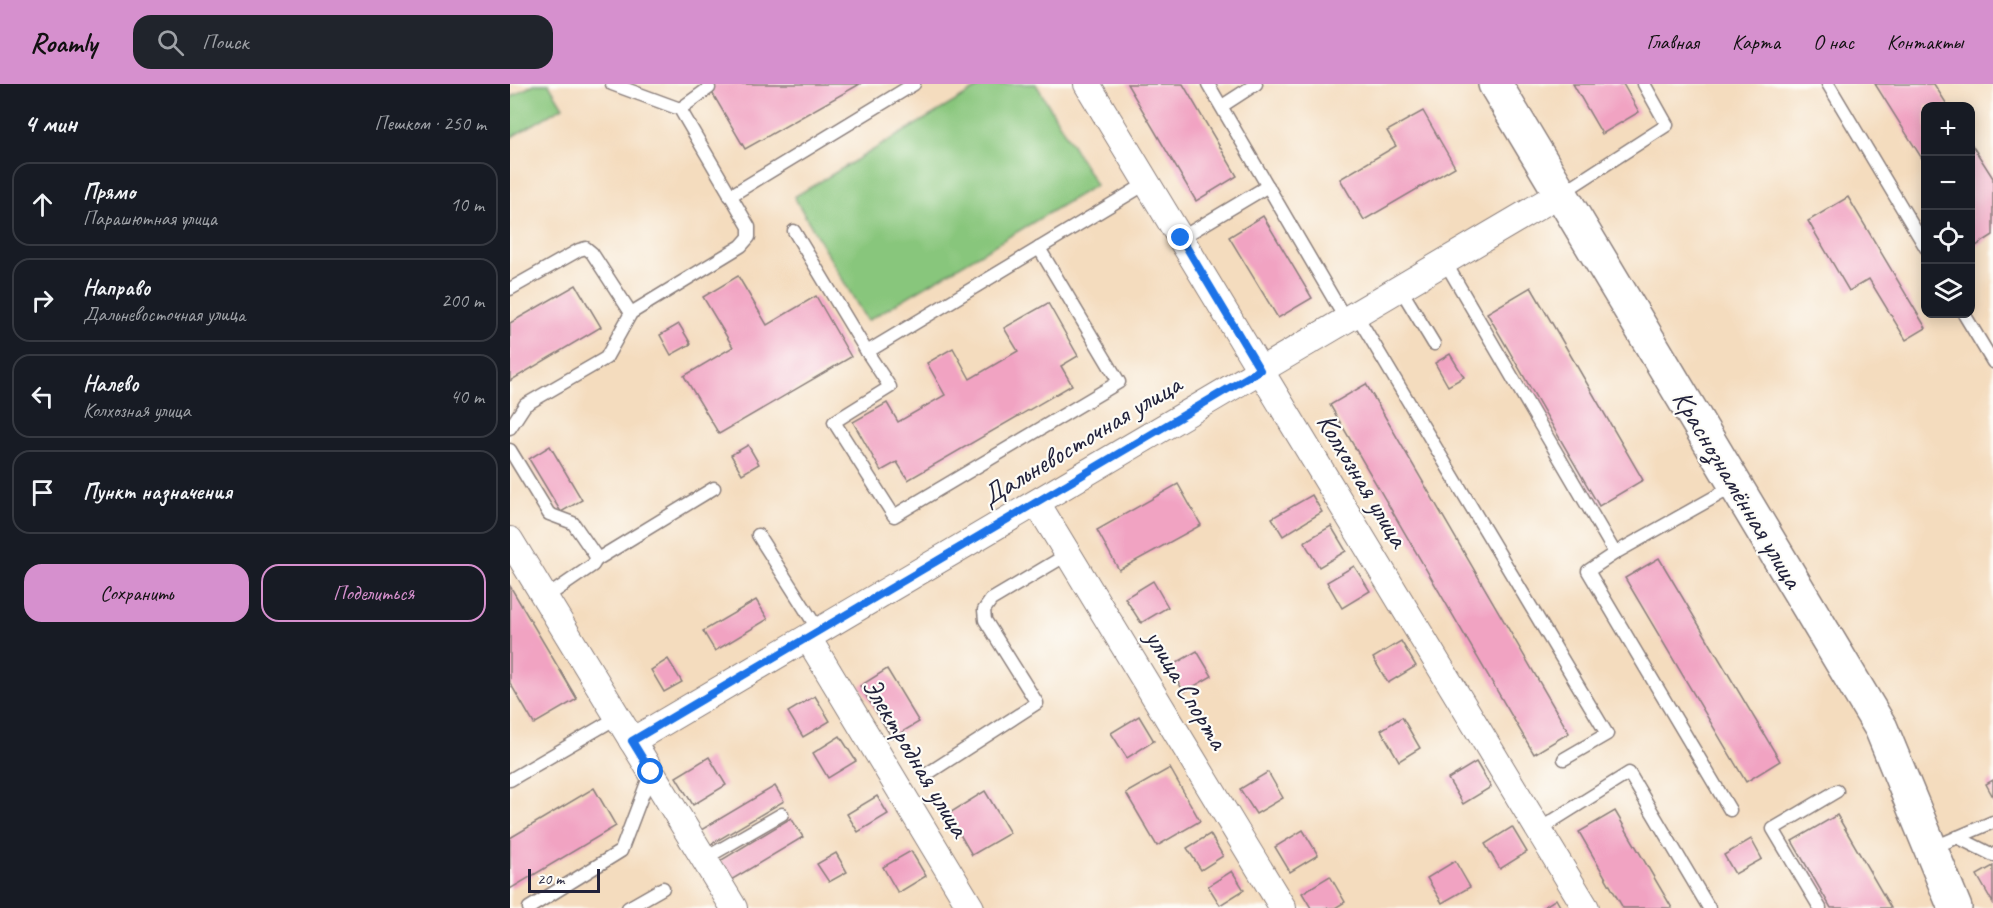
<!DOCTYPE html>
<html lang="ru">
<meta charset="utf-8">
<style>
body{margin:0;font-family:Caveat,sans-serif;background:#20242c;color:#f1f3f6}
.controls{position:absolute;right:18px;top:18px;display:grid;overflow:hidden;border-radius:12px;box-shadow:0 3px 15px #0003}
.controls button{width:54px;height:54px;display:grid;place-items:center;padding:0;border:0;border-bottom:2px solid #363941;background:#171b24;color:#f1f3f6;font:30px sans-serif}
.scale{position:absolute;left:18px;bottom:15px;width:72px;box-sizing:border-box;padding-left:6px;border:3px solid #22223b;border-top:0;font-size:16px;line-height:21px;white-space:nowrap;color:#22223b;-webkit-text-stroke:4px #fdfcf7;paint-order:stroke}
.stop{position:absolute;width:18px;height:18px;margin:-14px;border:4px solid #1a73e8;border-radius:50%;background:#fff}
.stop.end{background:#1a73e8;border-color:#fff;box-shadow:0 2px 6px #0008}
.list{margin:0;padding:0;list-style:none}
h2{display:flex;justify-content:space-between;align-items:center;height:78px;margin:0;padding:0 24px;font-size:26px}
h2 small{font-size:20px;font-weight:400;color:#9ea1a6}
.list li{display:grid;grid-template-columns:39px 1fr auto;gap:18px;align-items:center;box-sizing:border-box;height:84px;margin:0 12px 12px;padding:0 12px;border:2px solid #363941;border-radius:18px}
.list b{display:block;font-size:22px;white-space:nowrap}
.list p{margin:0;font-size:20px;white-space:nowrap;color:#9ea1a6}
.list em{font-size:20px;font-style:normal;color:#9ea1a6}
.actions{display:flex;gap:12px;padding:18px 24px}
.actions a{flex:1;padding:14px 0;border:2px solid #d690ce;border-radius:18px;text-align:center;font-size:21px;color:#d690ce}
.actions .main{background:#d690ce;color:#111}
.icon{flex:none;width:33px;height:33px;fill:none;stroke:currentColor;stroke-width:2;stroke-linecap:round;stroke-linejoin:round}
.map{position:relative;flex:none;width:1483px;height:824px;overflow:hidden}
header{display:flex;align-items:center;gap:36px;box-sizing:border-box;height:84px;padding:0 30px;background:#d690ce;color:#111}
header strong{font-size:28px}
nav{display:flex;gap:33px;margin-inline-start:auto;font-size:21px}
.search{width:420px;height:54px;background:#20242c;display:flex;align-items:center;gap:15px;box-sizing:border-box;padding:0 21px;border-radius:18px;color:#9ea1a6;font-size:22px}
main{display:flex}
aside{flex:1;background:#171b24}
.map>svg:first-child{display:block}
</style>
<header>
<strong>Roamly</strong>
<div class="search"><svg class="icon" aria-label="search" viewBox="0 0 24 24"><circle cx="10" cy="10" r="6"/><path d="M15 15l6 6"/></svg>Поиск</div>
<nav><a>Главная</a><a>Карта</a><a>О нас</a><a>Контакты</a></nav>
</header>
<main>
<aside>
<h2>4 мин<small>Пешком · 250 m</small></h2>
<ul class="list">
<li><svg class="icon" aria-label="ahead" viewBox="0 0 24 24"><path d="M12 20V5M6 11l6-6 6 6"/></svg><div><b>Прямо</b><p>Парашютная улица</p></div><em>10 m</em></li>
<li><svg class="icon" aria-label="right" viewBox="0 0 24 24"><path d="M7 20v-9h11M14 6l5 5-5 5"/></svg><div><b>Направо</b><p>Дальневосточная улица</p></div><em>200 m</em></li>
<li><svg class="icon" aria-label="left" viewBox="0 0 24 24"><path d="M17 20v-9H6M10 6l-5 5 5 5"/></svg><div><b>Налево</b><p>Колхозная улица</p></div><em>40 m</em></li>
<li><svg class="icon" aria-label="arrive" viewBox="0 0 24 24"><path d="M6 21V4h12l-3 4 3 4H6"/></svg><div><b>Пункт назначения</b></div></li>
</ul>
<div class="actions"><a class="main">Сохранить</a><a>Поделиться</a></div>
</aside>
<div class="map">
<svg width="1483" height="824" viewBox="0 0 1483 824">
<rect width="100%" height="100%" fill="#fdfcf7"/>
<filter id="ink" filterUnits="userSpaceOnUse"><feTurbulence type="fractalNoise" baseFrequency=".0167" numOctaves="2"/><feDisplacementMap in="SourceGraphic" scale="12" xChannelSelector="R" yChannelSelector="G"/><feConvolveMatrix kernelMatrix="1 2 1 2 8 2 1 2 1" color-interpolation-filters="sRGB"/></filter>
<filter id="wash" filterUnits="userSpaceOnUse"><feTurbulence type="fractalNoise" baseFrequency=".008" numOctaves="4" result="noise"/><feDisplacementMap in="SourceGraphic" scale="24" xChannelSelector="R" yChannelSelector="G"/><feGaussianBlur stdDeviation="1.35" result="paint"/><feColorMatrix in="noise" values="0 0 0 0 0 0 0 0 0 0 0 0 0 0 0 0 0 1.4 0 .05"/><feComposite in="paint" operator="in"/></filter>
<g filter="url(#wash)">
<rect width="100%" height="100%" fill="#f4dcbe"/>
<g fill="#88c67c" stroke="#55745c" stroke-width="1.5">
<path d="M24,0h15l14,23 -53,31v-40z"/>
<path d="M474,0h52l60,101 -229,136 -73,-124z"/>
</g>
<g id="blocks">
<g fill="#f1a3c2">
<path d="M197,0h153l-115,65z"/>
<path d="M617,0h56l54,92 -41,25z"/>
<path d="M1063,0h50l16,28 -37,22z"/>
<path d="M1365,0h59l14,22h-22v59z"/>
<path d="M913,27l32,56 -91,53 -24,-41 56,-33 -9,-15z"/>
<path d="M1460,58l23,36v57l-17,11 -6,-8z"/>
<path d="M1338,113l78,131 -20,12 -37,-61 -20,12 -41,-70z"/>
<path d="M753,132l49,82 -34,20 -49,-81z"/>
<path d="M228,192l29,49 49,-29 35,61 -132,77 -35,-58 49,-29 -30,-50z"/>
<path d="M66,201l25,42 -91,54v-58z"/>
<path d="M1021,203l112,193 -44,26 -112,-193z"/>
<path d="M538,219l30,53 -17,10 11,19 -164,95 -11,-18 -16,9 -28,-49 34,-19 11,19 47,-27 -18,-32 26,-15 17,31 48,-28 -14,-23z"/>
<path d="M169,240l12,20 -20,11 -11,-20z"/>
<path d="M940,270l14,23 -16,9 -13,-23z"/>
<path d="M856,300l203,349 -35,21 -204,-349z"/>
<path d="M238,361l11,19 -17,10 -11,-19z"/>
<path d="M40,362l32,54 -21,12 -32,-53z"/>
<path d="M668,400l23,41 -82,45 -22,-40z"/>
<path d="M802,411l10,17 -39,24 -11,-18z"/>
<path d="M821,442l15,25 -27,16 -15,-25z"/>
<path d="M1149,474l121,203 -34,21 -121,-204z"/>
<path d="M844,482l16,25 -28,17 -15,-26z"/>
<path d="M643,497l15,26 -27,16 -16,-25z"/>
<path d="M0,502l67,113 -43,25 -24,-41z"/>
<path d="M246,516l12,19 -53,32 -12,-20z"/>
<path d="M891,557l15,25 -28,17 -15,-25z"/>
<path d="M687,567l15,25 -28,16 -15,-25z"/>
<path d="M158,575l14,23 -18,10 -13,-22z"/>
<path d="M377,585l32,53 -27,16 -32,-52z"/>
<path d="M305,612l15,25 -27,16 -15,-25z"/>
<path d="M629,632l15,25 -27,17 -16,-25z"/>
<path d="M892,633l18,31 -21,13 -18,-31z"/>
<path d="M330,652l16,25 -28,17 -15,-25z"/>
<path d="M199,673l17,28 -33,20 -17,-28z"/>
<path d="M966,678l15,25 -28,17 -15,-25z"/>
<path d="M660,684l30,53 -43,25 -31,-53z"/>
<path d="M758,688l15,26 -27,16 -16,-25z"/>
<path d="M1483,696v17l-7,-13z"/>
<path d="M265,702l9,15 -74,44 -9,-15z"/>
<path d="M84,704l22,38 -106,63v-51z"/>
<path d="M475,707l25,42 -38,22 -24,-41z"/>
<path d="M367,712l11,18 -30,18 -11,-18z"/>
<path d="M1105,727l57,97h-49l-44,-76z"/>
<path d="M1327,731l54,93h-60l-39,-67z"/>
<path d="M281,734l12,19 -72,43 -11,-19z"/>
<path d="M1002,743l15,25 -27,17 -15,-25z"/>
<path d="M793,746l15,25 -28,17 -15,-25z"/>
<path d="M700,750l13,22 -22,14 -14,-22z"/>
<path d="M1241,755l11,20 -27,15 -11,-19z"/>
<path d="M401,767l15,25 -28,17 -15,-26z"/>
<path d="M326,769l11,19 -18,10 -12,-18z"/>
<path d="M945,777l15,26 -28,16 -15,-25z"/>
<path d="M1483,782v37l-16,-28z"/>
<path d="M722,787l12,19 -24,15 -12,-19z"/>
<path d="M820,792l15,26 -10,6h-24l-9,-15z"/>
<path d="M1046,815l5,9h-19z"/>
</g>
</g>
</g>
<g filter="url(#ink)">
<use href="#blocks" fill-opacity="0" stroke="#8b7f7c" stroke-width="1.5"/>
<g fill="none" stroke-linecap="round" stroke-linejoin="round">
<g stroke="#8b7f7c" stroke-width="15">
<g id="lane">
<path d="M698,0l138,236"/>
<path d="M1318,0l98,164"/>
<path d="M712,22l34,-22"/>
<path d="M170,25l29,-21"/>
<path d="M1052,109l105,-68 -23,-41"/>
<path d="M220,112l184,-112"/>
<path d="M284,147l73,121 280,-169"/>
<path d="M671,154l87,-52"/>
<path d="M935,178l170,291"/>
<path d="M890,204l34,56"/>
<path d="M0,205l69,-39 7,-2 6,5 39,60"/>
<path d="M846,230l251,420 -43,25"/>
<path d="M1454,230l29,48"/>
<path d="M357,268l23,35 -56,35 60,94 225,-134 -80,-134"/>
<path d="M0,344l15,-23 81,-47 25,-45 110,-67 8,-9v-10l-69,-118 -68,-25"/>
<path d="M0,366l39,64 24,9 22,32 1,5 -3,5 -48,33"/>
<path d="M248,451l61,96"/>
<path d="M86,476l118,-72"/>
<path d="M417,690l110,-71 -52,-83 -1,-10 7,-10 77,-46"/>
<path d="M0,696l108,-63"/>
<path d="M1220,726l-142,-239 27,-18 121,-68"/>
<path d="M1028,746l91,-57 80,135"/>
<path d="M1447,753l36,18"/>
<path d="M1420,765l63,-27"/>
<path d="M194,775l78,-45"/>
<path d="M19,824l92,-57 30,-79"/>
<path d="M118,824l35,-20"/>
<path d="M1310,824l-47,-79 64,-38"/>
</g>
</g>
<g stroke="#8b7f7c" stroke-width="28">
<g id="street">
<path d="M577,0l499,824"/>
<path d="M527,419l246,405"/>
<path d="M0,456l224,368"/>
<path d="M298,554l163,270"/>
<path d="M122,657l929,-548"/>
</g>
</g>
<g stroke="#8b7f7c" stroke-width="36">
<path id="secondary" d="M985,0l386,644 74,180"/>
</g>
<use href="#lane" stroke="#fff" stroke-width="12"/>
<use href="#street" stroke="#fff" stroke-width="26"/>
<use href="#secondary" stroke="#fff" stroke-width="33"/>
</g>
</g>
<g fill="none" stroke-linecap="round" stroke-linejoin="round" filter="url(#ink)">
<path stroke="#1a73e8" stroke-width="8" d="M141,688l-19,-31 628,-371 -79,-132"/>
</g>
<g text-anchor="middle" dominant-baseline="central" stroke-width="4.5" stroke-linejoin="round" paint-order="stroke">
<g font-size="28" fill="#22223b" stroke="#fdfcf7">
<text transform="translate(571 356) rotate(-31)">Дальневосточная улица</text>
<text transform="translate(853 396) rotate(59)">Колхозная улица</text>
<text transform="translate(1228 405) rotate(59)">Краснознамённая улица</text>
<text transform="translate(677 605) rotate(59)">улица Спорта</text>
<text transform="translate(406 673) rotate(59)">Электродная улица</text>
</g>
</g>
</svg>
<div class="controls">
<button>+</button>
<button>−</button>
<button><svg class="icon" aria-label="locate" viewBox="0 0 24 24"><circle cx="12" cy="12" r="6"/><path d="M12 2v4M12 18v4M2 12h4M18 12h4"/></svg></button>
<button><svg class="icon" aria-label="layers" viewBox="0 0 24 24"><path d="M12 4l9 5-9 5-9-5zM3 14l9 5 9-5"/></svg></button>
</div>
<div class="scale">20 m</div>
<div class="stop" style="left:141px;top:688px"></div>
<div class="stop end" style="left:671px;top:154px"></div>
</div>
</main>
